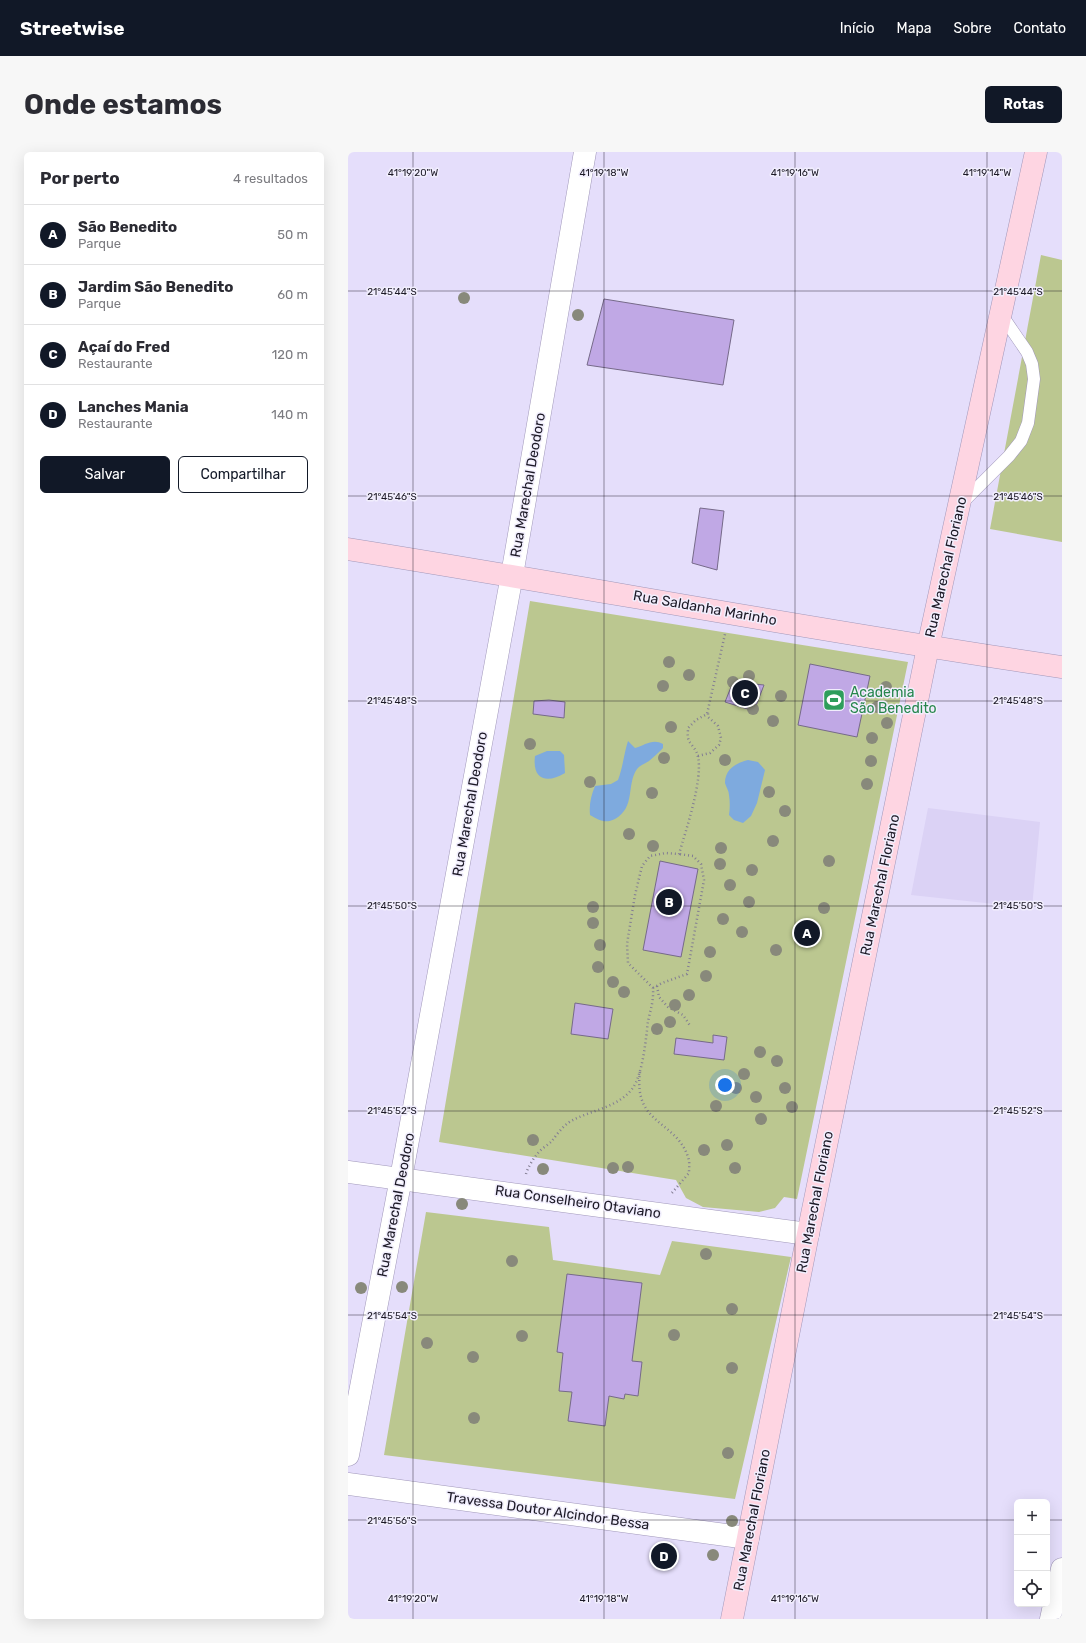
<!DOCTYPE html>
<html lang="pt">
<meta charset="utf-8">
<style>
body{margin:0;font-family:Rubik,sans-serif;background:#f7f7f7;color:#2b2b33}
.controls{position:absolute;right:12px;bottom:12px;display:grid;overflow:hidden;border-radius:6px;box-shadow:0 4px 16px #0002}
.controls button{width:36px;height:36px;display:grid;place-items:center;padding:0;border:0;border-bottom:1px solid #e1e1e2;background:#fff;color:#2b2b33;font:20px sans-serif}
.you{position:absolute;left:377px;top:933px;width:14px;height:14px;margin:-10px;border:3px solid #fff;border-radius:50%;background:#1a73e8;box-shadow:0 0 0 6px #1a73e833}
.badge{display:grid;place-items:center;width:26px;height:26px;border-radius:50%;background:#111827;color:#fff;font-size:13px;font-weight:700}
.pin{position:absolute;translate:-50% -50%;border:2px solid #fff;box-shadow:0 1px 4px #0006}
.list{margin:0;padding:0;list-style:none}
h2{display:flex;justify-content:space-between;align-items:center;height:52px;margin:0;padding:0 16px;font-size:17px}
h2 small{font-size:13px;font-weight:400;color:#7c7c81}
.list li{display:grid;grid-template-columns:26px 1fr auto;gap:12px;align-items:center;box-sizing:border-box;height:60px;padding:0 16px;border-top:1px solid #e1e1e2}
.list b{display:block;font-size:15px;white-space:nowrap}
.list p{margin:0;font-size:13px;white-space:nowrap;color:#7c7c81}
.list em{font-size:13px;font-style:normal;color:#7c7c81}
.actions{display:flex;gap:8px;padding:12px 16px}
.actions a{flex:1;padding:9px 0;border:1px solid #111827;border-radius:6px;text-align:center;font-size:14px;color:#111827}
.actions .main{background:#111827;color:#fff}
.icon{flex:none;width:22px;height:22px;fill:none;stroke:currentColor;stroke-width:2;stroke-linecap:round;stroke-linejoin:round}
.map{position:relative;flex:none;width:714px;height:1467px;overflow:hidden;border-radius:6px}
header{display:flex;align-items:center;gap:24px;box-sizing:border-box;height:56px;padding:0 20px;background:#111827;color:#fff}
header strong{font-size:19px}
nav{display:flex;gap:22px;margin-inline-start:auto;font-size:14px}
.intro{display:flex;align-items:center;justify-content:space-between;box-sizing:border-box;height:96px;padding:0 24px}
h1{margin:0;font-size:28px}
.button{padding:10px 18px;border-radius:6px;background:#111827;color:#fff;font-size:14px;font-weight:700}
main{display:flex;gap:24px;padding:0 24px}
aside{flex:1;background:#fff;border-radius:6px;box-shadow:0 4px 16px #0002}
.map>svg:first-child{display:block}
</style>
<header>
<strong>Streetwise</strong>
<nav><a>Início</a><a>Mapa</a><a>Sobre</a><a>Contato</a></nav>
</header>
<div class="intro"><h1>Onde estamos</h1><a class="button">Rotas</a></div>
<main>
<aside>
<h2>Por perto<small>4 resultados</small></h2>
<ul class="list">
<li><span class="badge">A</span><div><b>São Benedito</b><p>Parque</p></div><em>50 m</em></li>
<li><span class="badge">B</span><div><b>Jardim São Benedito</b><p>Parque</p></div><em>60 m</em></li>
<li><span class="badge">C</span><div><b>Açaí do Fred</b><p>Restaurante</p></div><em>120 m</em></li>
<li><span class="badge">D</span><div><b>Lanches Mania</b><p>Restaurante</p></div><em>140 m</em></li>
</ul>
<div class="actions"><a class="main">Salvar</a><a>Compartilhar</a></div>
</aside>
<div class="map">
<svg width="714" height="1467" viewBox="0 0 714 1467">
<rect width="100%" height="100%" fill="#e5defb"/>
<path fill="#dbd2f5" d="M580,656l112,14 -8,86 -121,-13z"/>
<g fill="#bbc790">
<path d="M693,103l21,5v282l-72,-13z"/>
<path d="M182,449l378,61 -111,537 -13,-2 -9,11 -16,4 -56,-5 -17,-9 -10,-18 -237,-38z"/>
<path d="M78,1060l123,15 4,33 107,15 12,-34 119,16 -56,242 -351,-44z"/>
</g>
<g fill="#7eaade">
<path d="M280,589l7,7c10,-3 18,-10 28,-4v4c-4,4 -9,9 -14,13 -4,3 -9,4 -12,8 -11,16 -1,38 -22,50 -10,5 -16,1 -25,-4 -1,-11 1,-19 5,-29l16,-2 7,-4c5,-13 6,-27 10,-39z"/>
<path d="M199,599h13l4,4 1,18c-18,11 -33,7 -30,-17z"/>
<path d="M400,608l10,2 7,8 -8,33 -6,13 -8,7 -9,-3 -5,-5c1,-7 1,-13 0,-20 0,-4 -3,-8 -4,-12 0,-14 11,-20 23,-23z"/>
</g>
<g fill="#c0a8e5" stroke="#766a89">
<path d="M256,147l130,21 -11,65 -136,-20z"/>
<path d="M352,356l24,3 -7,59 -25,-7z"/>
<path d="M462,512l60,12 -13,61 -59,-12z"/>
<path d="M385,530l31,3 -10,26 -29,-9z"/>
<path d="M201,548l16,2 -1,16 -31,-4 1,-13z"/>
<path d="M312,709l38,8 -17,88 -38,-7z"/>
<path d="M227,851l38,6 -5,30 -37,-5z"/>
<path d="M365,883l14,2 -3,23 -50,-6 2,-16 37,5z"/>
<path d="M219,1122l75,9 -10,78 10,1 -4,34 -13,-2 -1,5 -15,-3 -4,30 -37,-5 4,-29 -13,-1 4,-38 -6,-1z"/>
</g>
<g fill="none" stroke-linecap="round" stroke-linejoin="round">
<g stroke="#a198ba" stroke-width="13">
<path id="lane" d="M615,350l46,-46 12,-15 7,-18 6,-44 -2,-15 -5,-12 -26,-38"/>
</g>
<g stroke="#a198ba" stroke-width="23">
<g id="street">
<path d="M0,1020l460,62"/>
<path d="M0,1303l53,-277 111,-603 73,-423"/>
<path d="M0,1332l400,54"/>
<path d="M703,1467l11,-50"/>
</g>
</g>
<g stroke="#a198ba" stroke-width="23">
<g id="secondary">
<path d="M0,397c238,38 475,83 714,118"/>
<path d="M384,1467l76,-385 120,-587 108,-495"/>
</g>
</g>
<g stroke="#837e93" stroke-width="2.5" stroke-dasharray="1 3" stroke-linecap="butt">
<path d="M350,604l12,-3 9,-8 2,-7 -3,-12 -10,-9v-4"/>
<path d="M309,834l2,11 9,10 15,8 8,12"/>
<path d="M305,836l9,-5 25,-9 17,-94 -3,-16 -8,-8 -14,-2"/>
<path d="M292,920c-7,53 36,48 48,85 2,5 1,11 1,16l-18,21"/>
<path d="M178,1022c2,-7 7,-15 12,-21 4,-5 10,-8 14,-12 5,-7 11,-15 19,-20 20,-11 46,-13 61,-32 10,-13 13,-43 15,-59 1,-16 7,-24 6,-42l-25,-25 -1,-19 8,-49 7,-29 8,-10 16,-3 13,1c7,-24 24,-74 19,-97 -1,-7 -6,-11 -9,-16 -2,-4 -1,-9 -1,-13l8,-8 11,-6 18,-80"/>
</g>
<use href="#lane" stroke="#fff" stroke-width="12"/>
<use href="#street" stroke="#fff" stroke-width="22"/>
<use href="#secondary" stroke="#fed5e2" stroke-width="22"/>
</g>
<g fill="#88897b">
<circle cx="116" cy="146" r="6"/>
<circle cx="230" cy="163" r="6"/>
<circle cx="321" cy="510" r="6"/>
<circle cx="341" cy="523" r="6"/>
<circle cx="401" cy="524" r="6"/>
<circle cx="385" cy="530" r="6"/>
<circle cx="315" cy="534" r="6"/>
<circle cx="538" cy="535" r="6"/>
<circle cx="433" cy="544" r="6"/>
<circle cx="529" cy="555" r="6"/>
<circle cx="405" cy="557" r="6"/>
<circle cx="425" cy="569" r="6"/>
<circle cx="539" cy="571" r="6"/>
<circle cx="323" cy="575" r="6"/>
<circle cx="524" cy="586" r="6"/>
<circle cx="182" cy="592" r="6"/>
<circle cx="316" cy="606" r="6"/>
<circle cx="377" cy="608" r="6"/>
<circle cx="523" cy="609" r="6"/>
<circle cx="242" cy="630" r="6"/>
<circle cx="519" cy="632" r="6"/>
<circle cx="421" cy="640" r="6"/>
<circle cx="304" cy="641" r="6"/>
<circle cx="437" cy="659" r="6"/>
<circle cx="281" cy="682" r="6"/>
<circle cx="425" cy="689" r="6"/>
<circle cx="305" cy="694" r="6"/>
<circle cx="373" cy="696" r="6"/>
<circle cx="481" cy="709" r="6"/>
<circle cx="372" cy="712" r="6"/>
<circle cx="404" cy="718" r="6"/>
<circle cx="382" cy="733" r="6"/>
<circle cx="401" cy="750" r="6"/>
<circle cx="245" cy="755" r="6"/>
<circle cx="476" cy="756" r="6"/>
<circle cx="375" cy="767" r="6"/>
<circle cx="245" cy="771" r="6"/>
<circle cx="394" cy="780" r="6"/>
<circle cx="252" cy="793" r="6"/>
<circle cx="428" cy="798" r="6"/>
<circle cx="362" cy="800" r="6"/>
<circle cx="250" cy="815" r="6"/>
<circle cx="358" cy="824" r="6"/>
<circle cx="265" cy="830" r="6"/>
<circle cx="276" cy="840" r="6"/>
<circle cx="341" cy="843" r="6"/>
<circle cx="327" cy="853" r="6"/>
<circle cx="322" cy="870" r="6"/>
<circle cx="309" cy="877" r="6"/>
<circle cx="412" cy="900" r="6"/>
<circle cx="429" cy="909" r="6"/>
<circle cx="396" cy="922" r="6"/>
<circle cx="388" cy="936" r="6"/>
<circle cx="437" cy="936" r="6"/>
<circle cx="408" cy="945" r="6"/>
<circle cx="368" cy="954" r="6"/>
<circle cx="444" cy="955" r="6"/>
<circle cx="413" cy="967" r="6"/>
<circle cx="185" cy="988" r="6"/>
<circle cx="379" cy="993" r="6"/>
<circle cx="356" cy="998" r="6"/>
<circle cx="280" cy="1015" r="6"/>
<circle cx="265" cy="1016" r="6"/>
<circle cx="387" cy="1016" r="6"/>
<circle cx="195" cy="1017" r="6"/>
<circle cx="114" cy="1052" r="6"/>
<circle cx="358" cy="1102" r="6"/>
<circle cx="164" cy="1109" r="6"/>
<circle cx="54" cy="1135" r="6"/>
<circle cx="13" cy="1136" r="6"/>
<circle cx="384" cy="1157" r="6"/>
<circle cx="326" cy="1183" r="6"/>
<circle cx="174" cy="1184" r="6"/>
<circle cx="79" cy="1191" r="6"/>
<circle cx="125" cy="1205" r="6"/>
<circle cx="384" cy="1216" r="6"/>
<circle cx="126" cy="1266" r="6"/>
<circle cx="380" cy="1301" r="6"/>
<circle cx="384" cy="1369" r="6"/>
<circle cx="365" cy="1403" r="6"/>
</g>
<path fill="none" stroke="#1c1926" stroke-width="1" stroke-opacity="0.45" d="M65,0v1467M256,0v1467M447,0v1467M639,0v1467M0,139h714M0,344h714M0,549h714M0,754h714M0,959h714M0,1163h714M0,1368h669M699,1368h15"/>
<defs>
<g id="stadium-square" transform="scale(1.15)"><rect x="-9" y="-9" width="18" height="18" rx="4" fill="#2e9e5b" stroke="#f1eefd"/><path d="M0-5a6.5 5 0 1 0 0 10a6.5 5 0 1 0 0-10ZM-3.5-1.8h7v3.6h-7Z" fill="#fff"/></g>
</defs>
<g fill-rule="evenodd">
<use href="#stadium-square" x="486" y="548"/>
</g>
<g text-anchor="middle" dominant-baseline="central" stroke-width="3" stroke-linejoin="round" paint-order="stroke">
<g font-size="14" fill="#1c1926" stroke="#f1eefd">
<text transform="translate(180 333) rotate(-80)">Rua Marechal Deodoro</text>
<text transform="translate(598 415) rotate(-77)">Rua Marechal Floriano</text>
<text transform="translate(357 456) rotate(10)">Rua Saldanha Marinho</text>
<text transform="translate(122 652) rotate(-80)">Rua Marechal Deodoro</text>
<text transform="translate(532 733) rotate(-78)">Rua Marechal Floriano</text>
<text transform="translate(230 1050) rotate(8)">Rua Conselheiro Otaviano</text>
<text transform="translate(467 1050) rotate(-79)">Rua Marechal Floriano</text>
<text transform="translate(48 1053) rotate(-79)">Rua Marechal Deodoro</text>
<text transform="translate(200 1359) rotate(8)">Travessa Doutor Alcindor Bessa</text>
<text transform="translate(404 1368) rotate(-79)">Rua Marechal Floriano</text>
</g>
<g font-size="14" fill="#27864d" stroke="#f1eefd" text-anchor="start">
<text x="502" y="540">Academia<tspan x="502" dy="16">São Benedito</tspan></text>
</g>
</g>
<g font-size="10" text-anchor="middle" fill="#1c1926" stroke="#f1eefd" stroke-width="3" stroke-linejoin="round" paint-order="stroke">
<text x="65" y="24">41°19'20"W</text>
<text x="256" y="24">41°19'18"W</text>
<text x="447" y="24">41°19'16"W</text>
<text x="639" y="24">41°19'14"W</text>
<text x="44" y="143">21°45'44"S</text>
<text x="670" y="143">21°45'44"S</text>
<text x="44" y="348">21°45'46"S</text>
<text x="670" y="348">21°45'46"S</text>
<text x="44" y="552">21°45'48"S</text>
<text x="670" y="552">21°45'48"S</text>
<text x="44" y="757">21°45'50"S</text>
<text x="670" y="757">21°45'50"S</text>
<text x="44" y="962">21°45'52"S</text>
<text x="670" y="962">21°45'52"S</text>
<text x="44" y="1167">21°45'54"S</text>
<text x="670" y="1167">21°45'54"S</text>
<text x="44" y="1372">21°45'56"S</text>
<text x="65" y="1450">41°19'20"W</text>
<text x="256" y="1450">41°19'18"W</text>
<text x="447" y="1450">41°19'16"W</text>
</g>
</svg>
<div class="controls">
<button>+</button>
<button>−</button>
<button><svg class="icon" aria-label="locate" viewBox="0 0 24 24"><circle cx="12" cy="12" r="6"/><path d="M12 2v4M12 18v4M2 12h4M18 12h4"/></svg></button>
</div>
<div class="you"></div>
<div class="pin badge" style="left:459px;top:781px">A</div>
<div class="pin badge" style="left:321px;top:750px">B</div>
<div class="pin badge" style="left:397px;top:541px">C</div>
<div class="pin badge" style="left:316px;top:1404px">D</div>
</div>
</main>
